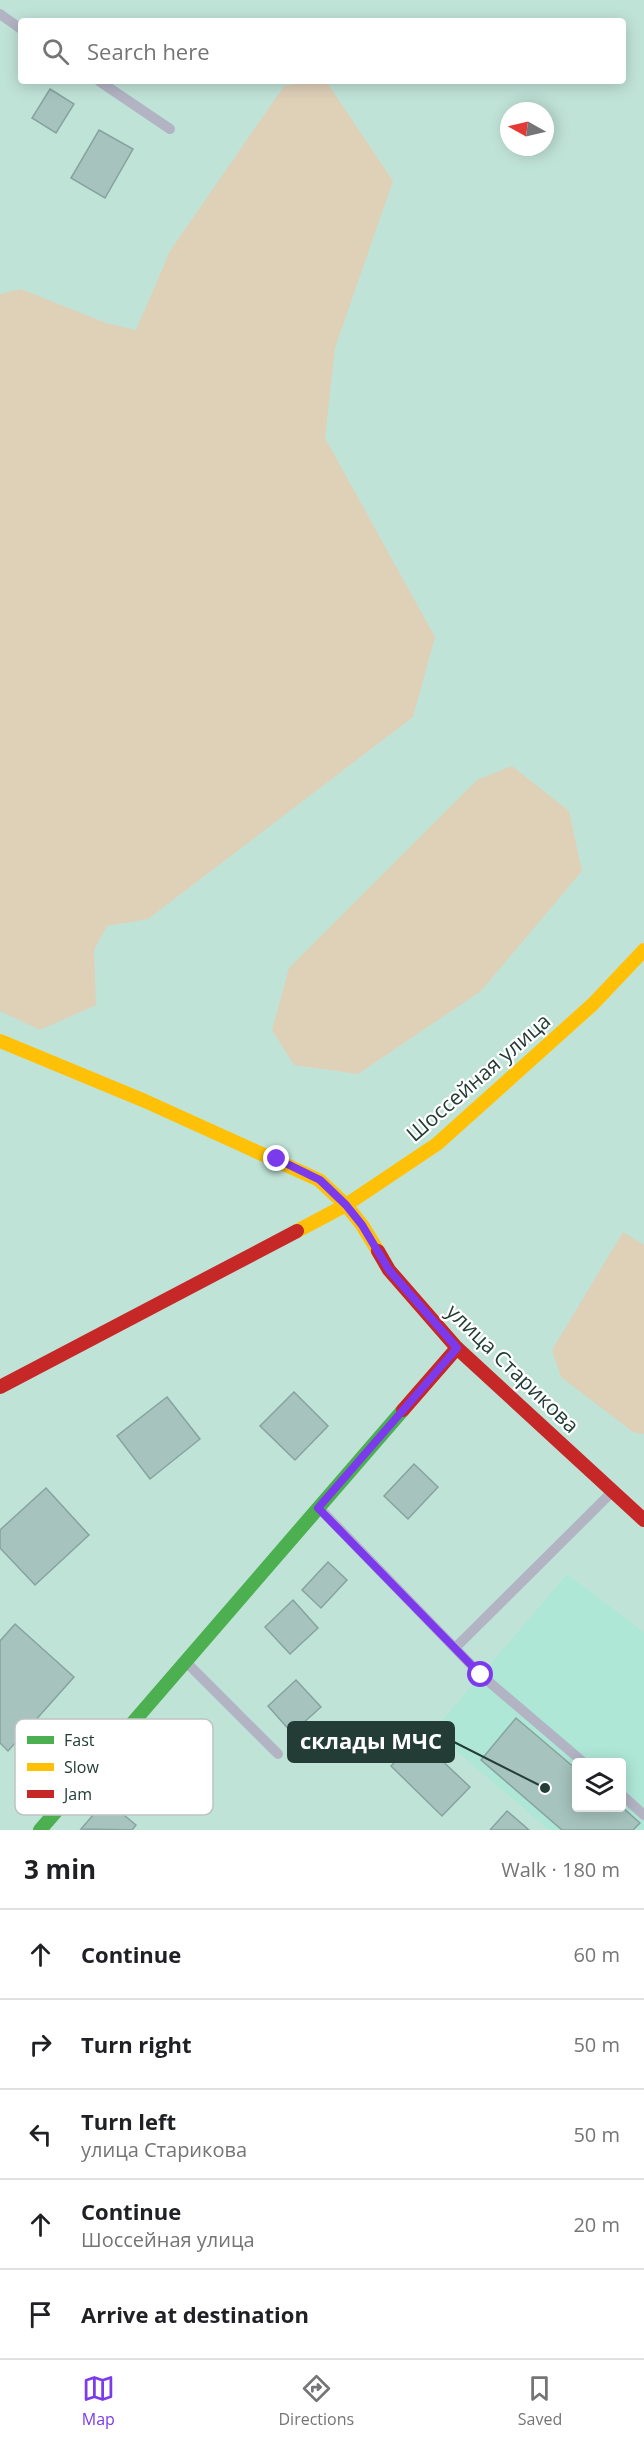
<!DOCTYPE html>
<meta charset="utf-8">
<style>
body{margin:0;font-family:"Open Sans",sans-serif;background:#f6f6f6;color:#202124}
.controls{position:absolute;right:18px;bottom:18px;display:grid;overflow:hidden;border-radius:6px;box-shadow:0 3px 15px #0003}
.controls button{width:54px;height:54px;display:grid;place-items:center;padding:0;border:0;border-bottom:2px solid #e0e0e0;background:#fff;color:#202124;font:30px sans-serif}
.compass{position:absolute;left:500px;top:102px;width:54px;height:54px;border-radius:50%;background:#fff;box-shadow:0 3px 15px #0003;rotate:278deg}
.stop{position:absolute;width:18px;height:18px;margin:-14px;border:4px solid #7c3aed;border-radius:50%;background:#fff}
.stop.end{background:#7c3aed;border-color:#fff;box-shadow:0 2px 6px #0008}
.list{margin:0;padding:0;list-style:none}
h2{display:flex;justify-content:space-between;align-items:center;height:78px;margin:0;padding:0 24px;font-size:26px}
h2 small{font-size:20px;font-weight:400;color:#757577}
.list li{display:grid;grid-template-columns:39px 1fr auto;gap:18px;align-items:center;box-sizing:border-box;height:90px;padding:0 24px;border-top:2px solid #e0e0e0}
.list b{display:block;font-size:22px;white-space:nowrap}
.list p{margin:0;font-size:20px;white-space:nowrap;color:#757577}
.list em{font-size:20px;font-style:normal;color:#757577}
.icon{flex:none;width:33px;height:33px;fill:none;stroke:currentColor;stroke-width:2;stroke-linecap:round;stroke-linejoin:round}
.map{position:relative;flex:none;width:644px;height:1830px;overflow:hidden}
.search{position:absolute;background:#fff;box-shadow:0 3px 15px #0003;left:18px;right:18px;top:18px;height:66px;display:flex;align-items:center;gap:15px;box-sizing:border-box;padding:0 21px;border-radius:6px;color:#757577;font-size:22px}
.sheet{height:528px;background:#fff}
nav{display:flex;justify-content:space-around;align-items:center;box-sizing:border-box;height:84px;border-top:2px solid #e0e0e0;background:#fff;font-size:16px;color:#757577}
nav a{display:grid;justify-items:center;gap:3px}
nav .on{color:#7c3aed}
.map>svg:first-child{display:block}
</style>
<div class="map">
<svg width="644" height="1830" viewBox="0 0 644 1830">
<rect width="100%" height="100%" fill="#c0e3d8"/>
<path fill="#afe7d6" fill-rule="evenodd" d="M567,1574l77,58v198h-95l-116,-99zM576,1762h46v46h-46z"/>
<g fill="#dfd0b8">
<path d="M314,81h12l67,100 -58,167 -10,90 110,199 -22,80 -265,202 -41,7 -13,24 2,55 -56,25 -40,-19v-717l21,-5 85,34 30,7 34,-79 114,-165z"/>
<path d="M512,766l57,45 13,60 -101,120 -123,83 -64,-9 -22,-35 17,-62 188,-188z"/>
<path d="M623,1232l21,13v189l-11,-2 -72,-55 -9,-27z"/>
</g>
<g fill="#a6c3be" stroke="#86a39e" stroke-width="1.5">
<path d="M50,89l24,15 -18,29 -24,-15z"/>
<path d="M99,130l34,19 -28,49 -34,-20z"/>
<path d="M294,1392l34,34 -33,34 -35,-34z"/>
<path d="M167,1397l33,42 -50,40 -33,-43z"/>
<path d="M414,1464l24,23 -30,32 -24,-23z"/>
<path d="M46,1488l43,47 -54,50 -35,-37v-18z"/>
<path d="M328,1562l19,18 -26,28 -19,-18z"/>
<path d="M293,1600l25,28 -28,26 -25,-27z"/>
<path d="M15,1624l59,53 -66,74 -8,-8v-102z"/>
<path d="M296,1680l25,27 -29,26 -24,-27z"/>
<path d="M516,1718l60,51v39l46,-1 18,16 -7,7h-71l-81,-70z"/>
<path d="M418,1738l52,49 -28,29 -51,-50z"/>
<path d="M106,1800l30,25 -4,5 -51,-1z"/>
<path d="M507,1811l22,19h-39z"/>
</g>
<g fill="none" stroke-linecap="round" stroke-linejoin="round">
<g stroke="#b2b4c4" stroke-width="10">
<path d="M0,14l21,15"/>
<path d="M99,81l71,48"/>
<path d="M321,1510l160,165 102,87"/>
<path d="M455,1648l155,-154"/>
<path d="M188,1664l90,90"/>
<path d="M622,1795l22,20"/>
</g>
<path stroke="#4caf50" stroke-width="14" d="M40,1830l363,-420"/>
<g stroke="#ffc107" stroke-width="14">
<path d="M0,1041l145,60 174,79 27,25 16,20 16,26"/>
<path d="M297,1231l49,-26 91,-61 156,-140 51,-54"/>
</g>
<g stroke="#c62828" stroke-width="14">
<path d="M378,1251l11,19 68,78 187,172"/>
<path d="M0,1387l297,-156"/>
<path d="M403,1410l54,-62"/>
</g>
</g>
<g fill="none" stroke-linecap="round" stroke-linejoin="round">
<path stroke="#7c3aed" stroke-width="8" d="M277,1159l43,21 26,25 16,20 27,45 68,78 -139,160 163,167"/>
</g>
<g text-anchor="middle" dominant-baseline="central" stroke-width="4.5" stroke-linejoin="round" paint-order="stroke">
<g font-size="21" fill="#233c35" stroke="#fff">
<text transform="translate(478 1077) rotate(-41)">Шоссейная улица</text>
<text transform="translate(513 1368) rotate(44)">улица Старикова</text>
</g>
</g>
<rect x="15" y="1719" width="198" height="96" rx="9" fill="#fff" stroke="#bdc4c2" stroke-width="1.5"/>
<rect x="27" y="1736" width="27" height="8" fill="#4caf50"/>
<rect x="27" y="1763" width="27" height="8" fill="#ffc107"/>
<rect x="27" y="1790" width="27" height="8" fill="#c62828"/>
<g font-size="16" fill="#233c35">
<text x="64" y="1746">Fast</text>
<text x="64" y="1773">Slow</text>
<text x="64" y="1800">Jam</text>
</g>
<path fill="none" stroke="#233c35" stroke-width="2" d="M545 1788L454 1742"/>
<circle fill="#233c35" stroke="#fff" stroke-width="2" cx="545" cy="1788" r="6"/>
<rect fill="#233c35" stroke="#233c35" stroke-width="2" x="288" y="1722" width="166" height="40" rx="6"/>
<g font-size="22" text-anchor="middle" font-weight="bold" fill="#fff">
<text x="371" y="1749">склады МЧС</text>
</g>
</svg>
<div class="controls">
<button><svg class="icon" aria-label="layers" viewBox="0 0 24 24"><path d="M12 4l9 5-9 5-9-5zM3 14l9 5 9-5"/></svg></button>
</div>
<svg class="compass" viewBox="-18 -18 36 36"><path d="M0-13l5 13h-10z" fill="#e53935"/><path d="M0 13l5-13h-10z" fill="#757577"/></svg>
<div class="stop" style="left:481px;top:1675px"></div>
<div class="stop end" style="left:277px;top:1159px"></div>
<div class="search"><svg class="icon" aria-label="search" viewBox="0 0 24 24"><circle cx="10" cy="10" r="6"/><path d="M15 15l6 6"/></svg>Search here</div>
</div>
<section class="sheet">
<h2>3 min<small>Walk · 180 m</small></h2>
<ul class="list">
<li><svg class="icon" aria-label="ahead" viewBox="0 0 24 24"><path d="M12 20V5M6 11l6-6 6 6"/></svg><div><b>Continue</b></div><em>60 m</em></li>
<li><svg class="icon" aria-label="right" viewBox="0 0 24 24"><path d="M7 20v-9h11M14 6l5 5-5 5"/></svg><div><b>Turn right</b></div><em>50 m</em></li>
<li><svg class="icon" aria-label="left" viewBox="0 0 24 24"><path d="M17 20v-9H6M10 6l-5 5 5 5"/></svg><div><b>Turn left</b><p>улица Старикова</p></div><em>50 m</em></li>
<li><svg class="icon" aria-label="ahead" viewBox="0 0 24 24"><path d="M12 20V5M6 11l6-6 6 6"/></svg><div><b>Continue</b><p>Шоссейная улица</p></div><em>20 m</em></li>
<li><svg class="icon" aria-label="arrive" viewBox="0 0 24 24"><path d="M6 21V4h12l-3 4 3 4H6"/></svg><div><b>Arrive at destination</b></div></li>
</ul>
</section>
<nav>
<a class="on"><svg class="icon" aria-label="map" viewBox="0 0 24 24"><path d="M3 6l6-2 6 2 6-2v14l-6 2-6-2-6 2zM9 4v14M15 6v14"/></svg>Map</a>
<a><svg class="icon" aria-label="directions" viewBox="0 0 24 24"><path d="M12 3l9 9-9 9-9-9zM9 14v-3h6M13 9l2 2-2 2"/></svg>Directions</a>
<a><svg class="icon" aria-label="saved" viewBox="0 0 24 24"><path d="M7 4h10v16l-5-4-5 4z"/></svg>Saved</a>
</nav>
